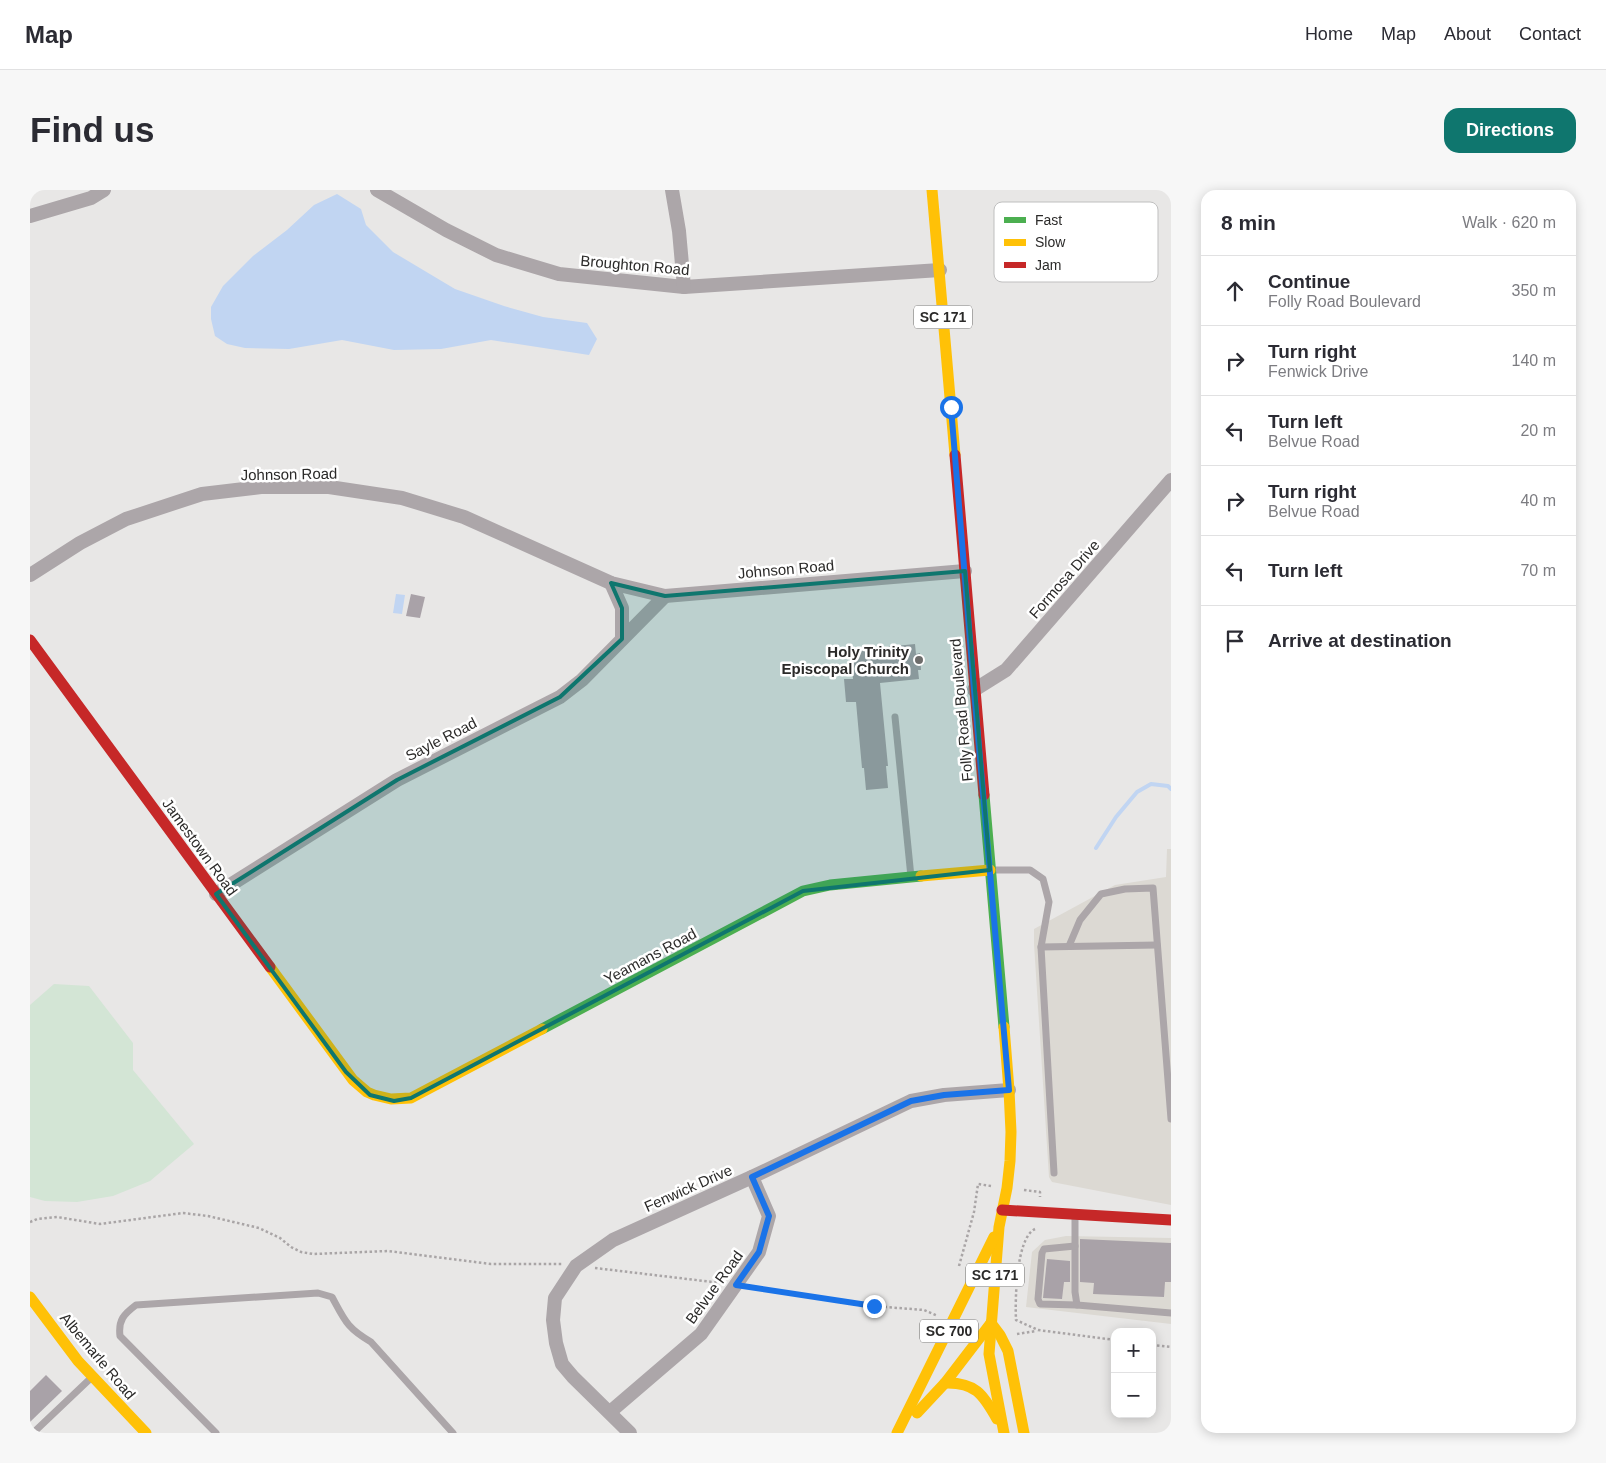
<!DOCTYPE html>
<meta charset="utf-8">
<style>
body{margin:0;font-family:Helvetica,sans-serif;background:#f7f7f7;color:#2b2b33}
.controls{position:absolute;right:15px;bottom:15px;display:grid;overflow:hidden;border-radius:10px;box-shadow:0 2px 12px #0003}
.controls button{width:45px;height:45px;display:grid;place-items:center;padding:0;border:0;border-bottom:1px solid #e1e1e2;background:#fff;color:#2b2b33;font:25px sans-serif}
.stop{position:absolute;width:15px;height:15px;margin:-11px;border:4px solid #1a73e8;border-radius:50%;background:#fff}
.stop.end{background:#1a73e8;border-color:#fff;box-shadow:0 1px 5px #0008}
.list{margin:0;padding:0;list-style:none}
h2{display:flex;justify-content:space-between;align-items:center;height:65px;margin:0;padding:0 20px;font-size:21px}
h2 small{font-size:16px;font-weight:400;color:#7c7c81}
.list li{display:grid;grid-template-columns:32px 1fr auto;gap:15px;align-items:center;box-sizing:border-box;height:70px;padding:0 20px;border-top:1px solid #e1e1e2}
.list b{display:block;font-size:19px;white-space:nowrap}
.list p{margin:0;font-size:16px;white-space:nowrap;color:#7c7c81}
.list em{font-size:16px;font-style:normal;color:#7c7c81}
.icon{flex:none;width:28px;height:28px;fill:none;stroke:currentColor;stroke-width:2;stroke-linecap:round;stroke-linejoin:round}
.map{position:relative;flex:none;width:1141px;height:1243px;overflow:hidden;border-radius:15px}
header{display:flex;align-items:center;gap:30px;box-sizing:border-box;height:70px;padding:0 25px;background:#fff;border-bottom:1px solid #e1e1e2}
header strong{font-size:24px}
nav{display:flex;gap:28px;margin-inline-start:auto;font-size:18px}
.intro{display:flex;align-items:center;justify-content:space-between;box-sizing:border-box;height:120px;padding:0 30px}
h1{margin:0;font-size:35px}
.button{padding:12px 22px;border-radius:15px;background:#0f766e;color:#fff;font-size:18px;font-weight:700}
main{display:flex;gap:30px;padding:0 30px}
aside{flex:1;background:#fff;border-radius:15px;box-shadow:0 2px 12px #0003}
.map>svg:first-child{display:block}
</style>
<header>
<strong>Map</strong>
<nav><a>Home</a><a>Map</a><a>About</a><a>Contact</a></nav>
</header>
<div class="intro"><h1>Find us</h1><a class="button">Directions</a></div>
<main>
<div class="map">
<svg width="1141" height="1243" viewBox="0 0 1141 1243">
<rect width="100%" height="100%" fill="#e8e7e6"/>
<g fill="#dcd9d3">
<path d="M1137,659h4v356l-119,-23 -3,-5 -15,-233v-15l81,-44 51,-8z"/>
<path d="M1036,1046l105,2v86l-145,-17 6,-55 13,-12z"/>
</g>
<path fill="#d3e5d5" d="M24,794l35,2 44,57v27l61,74 -44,37 -37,15 -36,6 -32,-1 -15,-4v-192z"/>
<g fill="#c1d5f2">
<path d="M307,4l24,15 5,16 27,27 62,37 49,17 39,11 44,6 10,16 -8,16 -98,-15 -50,9 -47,1 -52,-10 -53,9 -44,-1 -18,-4 -12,-8 -4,-17v-12l12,-21 30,-30 34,-26 27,-25z"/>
<path d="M366,404l9,1 -3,19 -9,-1z"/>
</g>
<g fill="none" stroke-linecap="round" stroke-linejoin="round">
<path stroke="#c1d5f2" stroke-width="4" d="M1066,658l20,-31 21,-25 14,-8 17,2 3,3"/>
</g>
<g fill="#a9a2a8">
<path d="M381,404l14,3 -5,21 -14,-2z"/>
<path d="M885,454l1,10 4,-1 1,17h-3l1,9 -39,4 8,83h-2l2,22 -22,2 -2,-22h-2l-6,-66h-10l-2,-23h9l-2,-20h6l-1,-9z"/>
<path d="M1050,1049l91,4v39h-6l-1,15 -71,-3 1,-11 -14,-1z"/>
<path d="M1017,1069l23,2v21h-6l-2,17 -19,-1z"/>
<path d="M16,1185l16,16 -32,31v-31z"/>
</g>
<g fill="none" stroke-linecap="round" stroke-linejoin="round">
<g stroke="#a9a5a6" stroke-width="2.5" stroke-dasharray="2.5 2.5" stroke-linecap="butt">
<path d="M994,1000l16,2v5"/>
<path d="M0,1032l7,-3 20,-2 43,7 83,-11 25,3 51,12 21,10 11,9 10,5 12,2 75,-3 103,13h71"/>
<path d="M1005,1039c-19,9 -20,71 -19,91l22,10 77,10"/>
<path d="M929,1076l15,-54 4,-28 13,2"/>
<path d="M565,1078l126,15"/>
<path d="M721,1097l122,19 51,4 14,6"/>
<path d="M987,1144l19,-3"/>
<path d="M1122,1155l19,2"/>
</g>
<g stroke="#aca6a9" stroke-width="7">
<path d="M865,527l16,160"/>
<path d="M963,680h37l13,9 6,23 -8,45 13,226"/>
<path d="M1039,756l11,-26 21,-26 24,-5 28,-1 18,231"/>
<path d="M1011,757l116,-2"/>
<path d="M1045,1025v77l2,13 94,8"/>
<path d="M1045,1056l-31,3 -2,4 -4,46 2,5 37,1"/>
<path d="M3,1243l59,-56"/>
<path d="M186,1243l-96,-97c-2,-16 4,-22 16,-31l182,-12 14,4c13,24 15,31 39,45l82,91"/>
</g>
<g stroke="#aca6a9" stroke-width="14">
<path d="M347,0l69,40 50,25 63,19 125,13 256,-17"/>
<path d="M642,0l7,41 5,56"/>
<path d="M0,26l61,-18 13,-8"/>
<path d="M0,385l50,-32 46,-24 76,-25 59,-7h68l73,11 62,19 147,66 54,13 300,-25"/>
<path d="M581,393l11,25v31"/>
<path d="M944,500l32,-20 165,-190"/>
<path d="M186,704l181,-114 163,-83 22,-17 83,-84"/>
<path d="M580,1222l91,-78 58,-82 10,-36 -17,-39"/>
<path d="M600,1243l-57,-56 -11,-13 -6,-21 -3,-23 2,-22 21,-32 37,-26 139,-63 159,-76 33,-6 65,-5"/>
</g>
<g stroke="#4caf50" stroke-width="11">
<path d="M954,605l20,232"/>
<path d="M512,839l261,-138 27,-6 91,-9"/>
</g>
<g stroke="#ffc107" stroke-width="11">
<path d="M902,0l23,265"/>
<path d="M891,686l69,-6"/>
<path d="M240,777l83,113 14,12 7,3 17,4 20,-1 131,-69"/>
<path d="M974,837l5,63 2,42 -1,29 -3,27 -8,39 -10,127 15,79"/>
<path d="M0,1107l48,64 68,72"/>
<path d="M961,1133l9,12 8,16 16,82"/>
<path d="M915,1193c30,-1 38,11 52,36"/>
<path d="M887,1223l28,-30 46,-60"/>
<path d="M867,1243l97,-196"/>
</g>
<g stroke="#c62828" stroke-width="11">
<path d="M925,265l29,340"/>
<path d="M0,450l240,327"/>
<path d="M972,1020l169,10"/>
</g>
</g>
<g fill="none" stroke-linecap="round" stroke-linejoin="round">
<path stroke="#1a73e8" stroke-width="6" d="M844,1116l-138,-21 23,-33 10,-36 -17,-39 159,-76 33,-6 65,-5 -35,-400 -23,-283"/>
</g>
<path fill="#0f766e" fill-opacity="0.2" stroke="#0f766e" stroke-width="4" stroke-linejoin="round" d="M935,381l25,299 -187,21 -392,207 -17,3 -24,-6 -24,-23 -130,-178 181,-114 163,-83 62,-58v-31l-11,-25 54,13z"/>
<circle fill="#6d6c6b" stroke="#fff" stroke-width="2" cx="889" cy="470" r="5"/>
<g text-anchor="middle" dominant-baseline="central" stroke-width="5" stroke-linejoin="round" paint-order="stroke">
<g fill="#fff" stroke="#6b6a69" stroke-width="1">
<rect x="884" y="115.5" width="58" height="23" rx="4"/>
<rect x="936" y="1073.5" width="58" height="23" rx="4"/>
<rect x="890" y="1129.5" width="58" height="23" rx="4"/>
</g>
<g font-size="14" font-weight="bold" fill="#2b2a29">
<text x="913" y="127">SC 171</text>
<text x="965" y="1085">SC 171</text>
<text x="919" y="1141">SC 700</text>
</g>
<g font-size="15" fill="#2b2a29" stroke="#fff">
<text transform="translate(605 75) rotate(5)">Broughton Road</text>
<text transform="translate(259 284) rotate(-1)">Johnson Road</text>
<text transform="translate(756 379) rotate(-5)">Johnson Road</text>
<text transform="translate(1034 389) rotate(-49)">Formosa Drive</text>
<text transform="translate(931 520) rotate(-95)">Folly Road Boulevard</text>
<text transform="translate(411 549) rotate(-27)">Sayle Road</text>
<text transform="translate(170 657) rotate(54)">Jamestown Road</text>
<text transform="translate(620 766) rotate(-28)">Yeamans Road</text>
<text transform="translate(658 998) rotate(-24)">Fenwick Drive</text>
<text transform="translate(684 1097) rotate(-54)">Belvue Road</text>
<text transform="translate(68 1166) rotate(50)">Albemarle Road</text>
</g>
<g font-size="15" font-weight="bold" fill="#2b2a29" stroke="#fff" text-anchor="end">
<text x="879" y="461">Holy Trinity<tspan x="879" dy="17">Episcopal Church</tspan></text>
</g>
</g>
<rect x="964" y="12" width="164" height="80" rx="8" fill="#fff" stroke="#bfbfbf" stroke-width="1"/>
<rect x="974" y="27" width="22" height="6" fill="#4caf50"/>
<rect x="974" y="49" width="22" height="7" fill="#ffc107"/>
<rect x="974" y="72" width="22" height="6" fill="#c62828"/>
<g font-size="14" fill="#2b2a29">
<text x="1005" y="35">Fast</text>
<text x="1005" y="57">Slow</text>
<text x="1005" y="80">Jam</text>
</g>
</svg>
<div class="controls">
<button>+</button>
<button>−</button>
</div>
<div class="stop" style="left:921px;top:217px"></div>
<div class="stop end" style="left:844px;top:1116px"></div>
</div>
<aside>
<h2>8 min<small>Walk · 620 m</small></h2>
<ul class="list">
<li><svg class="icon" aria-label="ahead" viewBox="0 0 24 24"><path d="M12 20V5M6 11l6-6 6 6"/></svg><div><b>Continue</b><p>Folly Road Boulevard</p></div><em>350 m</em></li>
<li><svg class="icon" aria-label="right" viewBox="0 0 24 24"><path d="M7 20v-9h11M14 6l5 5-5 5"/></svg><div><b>Turn right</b><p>Fenwick Drive</p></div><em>140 m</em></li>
<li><svg class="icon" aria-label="left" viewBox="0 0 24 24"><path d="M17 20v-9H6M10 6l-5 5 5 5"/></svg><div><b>Turn left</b><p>Belvue Road</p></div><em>20 m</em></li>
<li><svg class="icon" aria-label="right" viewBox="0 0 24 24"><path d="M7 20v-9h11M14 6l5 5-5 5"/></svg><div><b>Turn right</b><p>Belvue Road</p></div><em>40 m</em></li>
<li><svg class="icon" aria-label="left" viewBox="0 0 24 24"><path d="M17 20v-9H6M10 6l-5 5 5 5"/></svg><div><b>Turn left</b></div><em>70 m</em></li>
<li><svg class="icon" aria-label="arrive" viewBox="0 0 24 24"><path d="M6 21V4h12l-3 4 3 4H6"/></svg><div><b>Arrive at destination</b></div></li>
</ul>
</aside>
</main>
